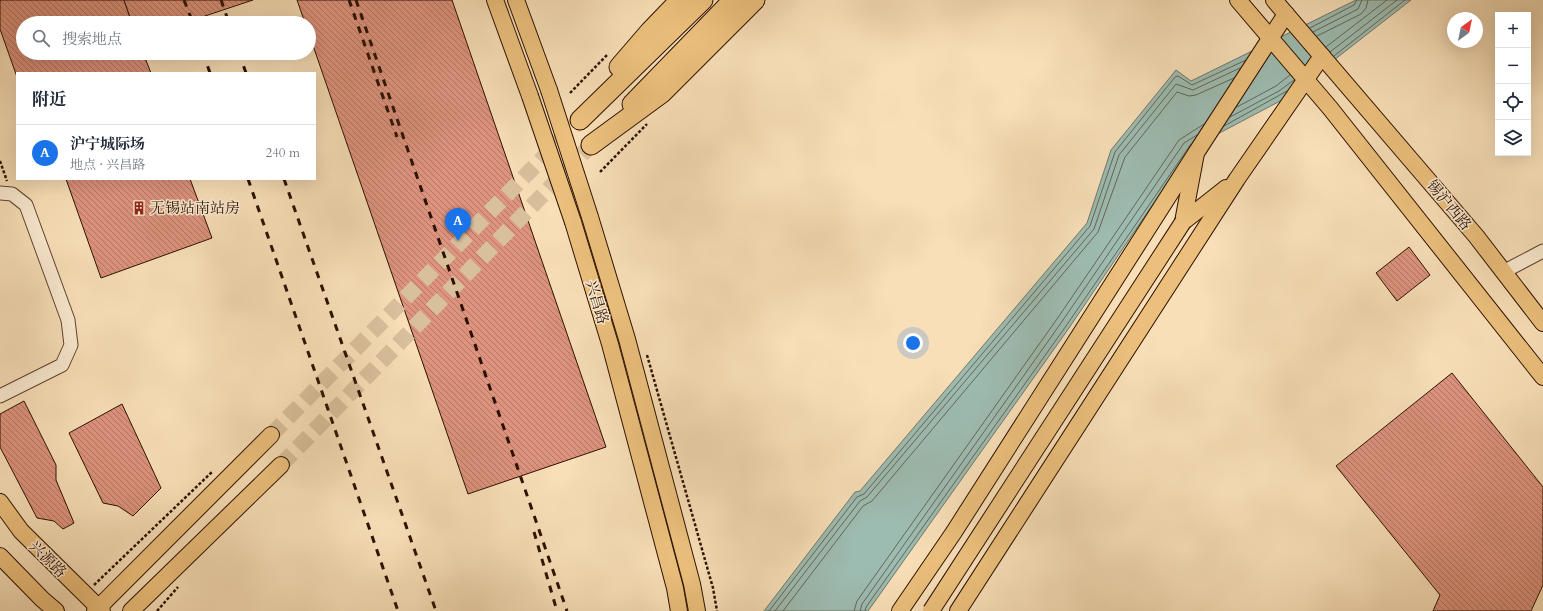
<!DOCTYPE html>
<html lang="zh">
<meta charset="utf-8">
<style>
body{margin:0;font-family:Cardo,"Noto Serif SC",serif;background:#f2f2f3;color:#1f2937}
.controls{position:absolute;right:12px;top:12px;display:grid;overflow:hidden;border-radius:0px;box-shadow:0 4px 16px #0002}
.controls button{width:36px;height:36px;display:grid;place-items:center;padding:0;border:0;border-bottom:1px solid #e0e1e3;background:#fff;color:#1f2937;font:20px sans-serif}
.compass{position:absolute;left:1447px;top:12px;width:36px;height:36px;border-radius:50%;background:#fff;box-shadow:0 4px 16px #0002;rotate:33deg}
.you{position:absolute;left:913px;top:343px;width:14px;height:14px;margin:-10px;border:3px solid #fff;border-radius:50%;background:#1a73e8;box-shadow:0 0 0 6px #1a73e833}
.badge{display:grid;place-items:center;width:26px;height:26px;border-radius:50%;background:#1a73e8;color:#fff;font-size:13px;font-weight:700}
.pin{position:absolute;translate:-50% -33px;filter:drop-shadow(0 1px 2px #0008)}
.pin::after{content:'';position:absolute;top:21px;width:14px;height:12px;background:inherit;clip-path:polygon(0 0,100% 0,50% 100%)}
.list{margin:0;padding:0;list-style:none}
h2{display:flex;justify-content:space-between;align-items:center;height:52px;margin:0;padding:0 16px;font-size:17px}
h2 small{font-size:13px;font-weight:400;color:#747a83}
.list li{display:grid;grid-template-columns:26px 1fr auto;gap:12px;align-items:center;box-sizing:border-box;height:56px;padding:0 16px;border-top:1px solid #e0e1e3}
.list b{display:block;font-size:15px;white-space:nowrap}
.list p{margin:0;font-size:13px;white-space:nowrap;color:#747a83}
.list em{font-size:13px;font-style:normal;color:#747a83}
.icon{flex:none;width:22px;height:22px;fill:none;stroke:currentColor;stroke-width:2;stroke-linecap:round;stroke-linejoin:round}
.map{position:relative;flex:none;width:1543px;height:611px;overflow:hidden}
.search{position:absolute;background:#fff;box-shadow:0 4px 16px #0002;left:16px;top:16px;width:300px;height:44px;display:flex;align-items:center;gap:10px;box-sizing:border-box;padding:0 14px;border-radius:22px;color:#747a83;font-size:15px}
.panel{position:absolute;background:#fff;box-shadow:0 4px 16px #0002;left:16px;top:72px;width:300px;height:108px;border-radius:0px}
.map>svg:first-child{display:block}
</style>
<div class="map">
<svg width="1543" height="611" viewBox="0 0 1543 611">
<defs>
<pattern id="building-back-hatch" width="6" height="6" patternUnits="userSpaceOnUse"><rect width="6" height="6" fill="#dd937e"/><path d="M-1 5l2 2M0 0l6 6M5-1l2 2" fill="none" stroke="#b37765"/></pattern>
</defs>
<rect width="100%" height="100%" fill="#f8dfb8"/>
<filter id="stains"><feTurbulence type="fractalNoise" baseFrequency=".005" numOctaves="4"/><feColorMatrix values="0 0 0 0 .2 0 0 0 0 .09 0 0 0 0 .02 0 0 0 .5 -.17"/></filter>
<radialGradient id="worn" r=".72"><stop offset=".6" stop-color="#630" stop-opacity="0"/><stop offset="1" stop-color="#630" stop-opacity=".3"/></radialGradient>
<path fill="#9dbcb1" stroke="#70786a" d="M1356,0h55l-127,99 -93,49 -122,180 -201,283h-104l91,-119 5,-1 227,-268 24,-73 65,-80 15,11z"/>
<g fill="none" stroke-linecap="round" stroke-linejoin="round">
<g stroke="#646658" stroke-width="1">
<path d="M1310,28l44,-23 3,-5"/>
<path d="M1313,32l45,-23 4,-9"/>
<path d="M1317,36l44,-22 5,-6 2,-8"/>
<path d="M1326,47l61,-47"/>
<path d="M1330,52l67,-52"/>
<path d="M1334,56l71,-56"/>
<path d="M1237,107l39,-21 14,-11"/>
<path d="M1230,117l49,-26 15,-11"/>
<path d="M1224,126l63,-35"/>
<path d="M769,611l88,-114 7,-3 226,-268 25,-74 60,-75 3,-1 14,9 54,-25"/>
<path d="M775,611l85,-110 7,-4 227,-268 25,-74 57,-71 17,6 47,-22"/>
<path d="M783,611l80,-105 9,-5 226,-269 27,-75 52,-65 12,4 7,-1 38,-17"/>
<path d="M854,611l3,-10 200,-282 122,-179 25,-16"/>
<path d="M860,611l2,-7 199,-281 123,-180 13,-8"/>
<path d="M865,611l1,-4 200,-281 125,-182"/>
</g>
</g>
<g fill="url(#building-back-hatch)" stroke="#2c1100">
<path d="M0,0h124l8,23h-109v30h120l8,20h-134v4l-17,-48z"/>
<path d="M124,0h129l-69,23h-52z"/>
<path d="M297,0h155l154,447 -138,47 -159,-460v-11h-4z"/>
<path d="M66,179h124l22,59 -111,40z"/>
<path d="M1409,247l21,28 -33,26 -21,-28z"/>
<path d="M1452,373l91,114v98l-12,26h-98l7,-16 -104,-129z"/>
<path d="M24,401l32,64v15l18,43 -11,6 -9,-8 -17,-3 -37,-71v-33z"/>
<path d="M122,404l39,84 -28,28 -15,-10 -15,-3 -34,-70z"/>
</g>
<g fill="none" stroke-linecap="round" stroke-linejoin="round">
<g stroke="#d9c09c" stroke-width="16" stroke-dasharray="16 8" stroke-linecap="butt">
<path d="M271,435l309,-315"/>
<path d="M281,465l310,-320"/>
</g>
<g stroke="#5f442e" stroke-width="15">
<g id="minor">
<path d="M0,193l12,1 14,11 42,115 3,25 -9,20 -62,31"/>
<path d="M1503,272l40,-21"/>
</g>
</g>
<g stroke="#2c1100" stroke-width="18">
<g id="major">
<path d="M495,0l35,96"/>
<path d="M516,0l33,90"/>
<path d="M1238,0l92,108 213,269"/>
<path d="M1274,0l202,236 67,87"/>
<path d="M1226,188l-43,34 13,-69 90,-139"/>
<path d="M590,217l37,122 65,245 5,27"/>
<path d="M573,222l37,122 65,244 4,23"/>
<path d="M0,502l21,29 81,80"/>
<path d="M0,556l42,43 14,12"/>
<path d="M95,611l176,-176"/>
<path d="M131,611l150,-146"/>
<path d="M900,611l54,-79 242,-379"/>
<path d="M958,611l279,-432 85,-123"/>
</g>
</g>
<g stroke="#2c1100" stroke-width="21">
<g id="highway">
<path d="M619,67l31,-36 30,-31"/>
<path d="M632,104l101,-104"/>
<path d="M580,120l123,-120"/>
<path d="M591,145l71,-52 93,-93"/>
</g>
</g>
<g stroke="#2c1100" stroke-width="2.5" stroke-dasharray="3 2" stroke-linecap="butt">
<path d="M570,93l37,-38"/>
<path d="M0,161l7,20"/>
<path d="M600,172l47,-48"/>
<path d="M647,355l66,233 4,23"/>
<path d="M94,585l118,-113"/>
<path d="M157,611l21,-24"/>
</g>
<use href="#minor" stroke="#faead1" stroke-width="13"/>
<use href="#major" stroke="#ecc07c" stroke-width="16"/>
<use href="#highway" stroke="#ecc07c" stroke-width="19"/>
<g stroke="#2c1100" stroke-width="3" stroke-dasharray="7 7" stroke-linecap="butt">
<path d="M184,0l9,23"/>
<path d="M221,0l8,23"/>
<path d="M349,0l48,137"/>
<path d="M356,0l211,611"/>
<path d="M203,53l7,20"/>
<path d="M239,53l7,20"/>
<path d="M248,179l150,432"/>
<path d="M284,179l152,432"/>
<path d="M534,532l23,79"/>
</g>
<g stroke="#2c1100" stroke-width="18" stroke-linecap="butt">
<g id="major-bridge">
<path d="M549,90l41,127"/>
<path d="M530,96l43,126"/>
<path d="M931,611l252,-389"/>
</g>
</g>
<use href="#major-bridge" stroke="#ecc07c" stroke-width="16"/>
</g>
<defs>
<g id="building-bare" transform="scale(1.08)"><path d="M-4-6H4V6H1V3H-1V6H-4ZM-2.5-4.3h1.7v1.8h-1.7ZM.8-4.3h1.7v1.8H.8ZM-2.5-1h1.7V.8h-1.7ZM.8-1h1.7V.8H.8Z" fill="#8f2418" stroke="#faead1" stroke-width="2.5" paint-order="stroke"/></g>
</defs>
<g fill-rule="evenodd">
<use href="#building-bare" x="139" y="208"/>
</g>
<g text-anchor="middle" dominant-baseline="central" stroke-width="3" stroke-linejoin="round" paint-order="stroke">
<g font-size="15" fill="#2c1100" stroke="#faead1">
<text transform="translate(1449 205) rotate(50)">锡沪西路</text>
<text transform="translate(597 302) rotate(73)">兴昌路</text>
<text transform="translate(48 559) rotate(45)">兴源路</text>
</g>
<g font-size="15" fill="#2c1100" stroke="#faead1" text-anchor="start">
<text x="150" y="208">无锡站南站房</text>
</g>
</g>
<rect width="100%" height="100%" filter="url(#stains)"/>
<rect width="100%" height="100%" fill="url(#worn)"/>
</svg>
<div class="controls">
<button>+</button>
<button>−</button>
<button><svg class="icon" aria-label="locate" viewBox="0 0 24 24"><circle cx="12" cy="12" r="6"/><path d="M12 2v4M12 18v4M2 12h4M18 12h4"/></svg></button>
<button><svg class="icon" aria-label="layers" viewBox="0 0 24 24"><path d="M12 4l9 5-9 5-9-5zM3 14l9 5 9-5"/></svg></button>
</div>
<svg class="compass" viewBox="-18 -18 36 36"><path d="M0-13l5 13h-10z" fill="#e53935"/><path d="M0 13l5-13h-10z" fill="#747a83"/></svg>
<div class="you"></div>
<div class="pin badge" style="left:458px;top:241px">A</div>
<div class="search"><svg class="icon" aria-label="search" viewBox="0 0 24 24"><circle cx="10" cy="10" r="6"/><path d="M15 15l6 6"/></svg>搜索地点</div>
<section class="panel">
<h2>附近<small></small></h2>
<ul class="list">
<li><span class="badge">A</span><div><b>沪宁城际场</b><p>地点 · 兴昌路</p></div><em>240 m</em></li>
</ul>
</section>
</div>
